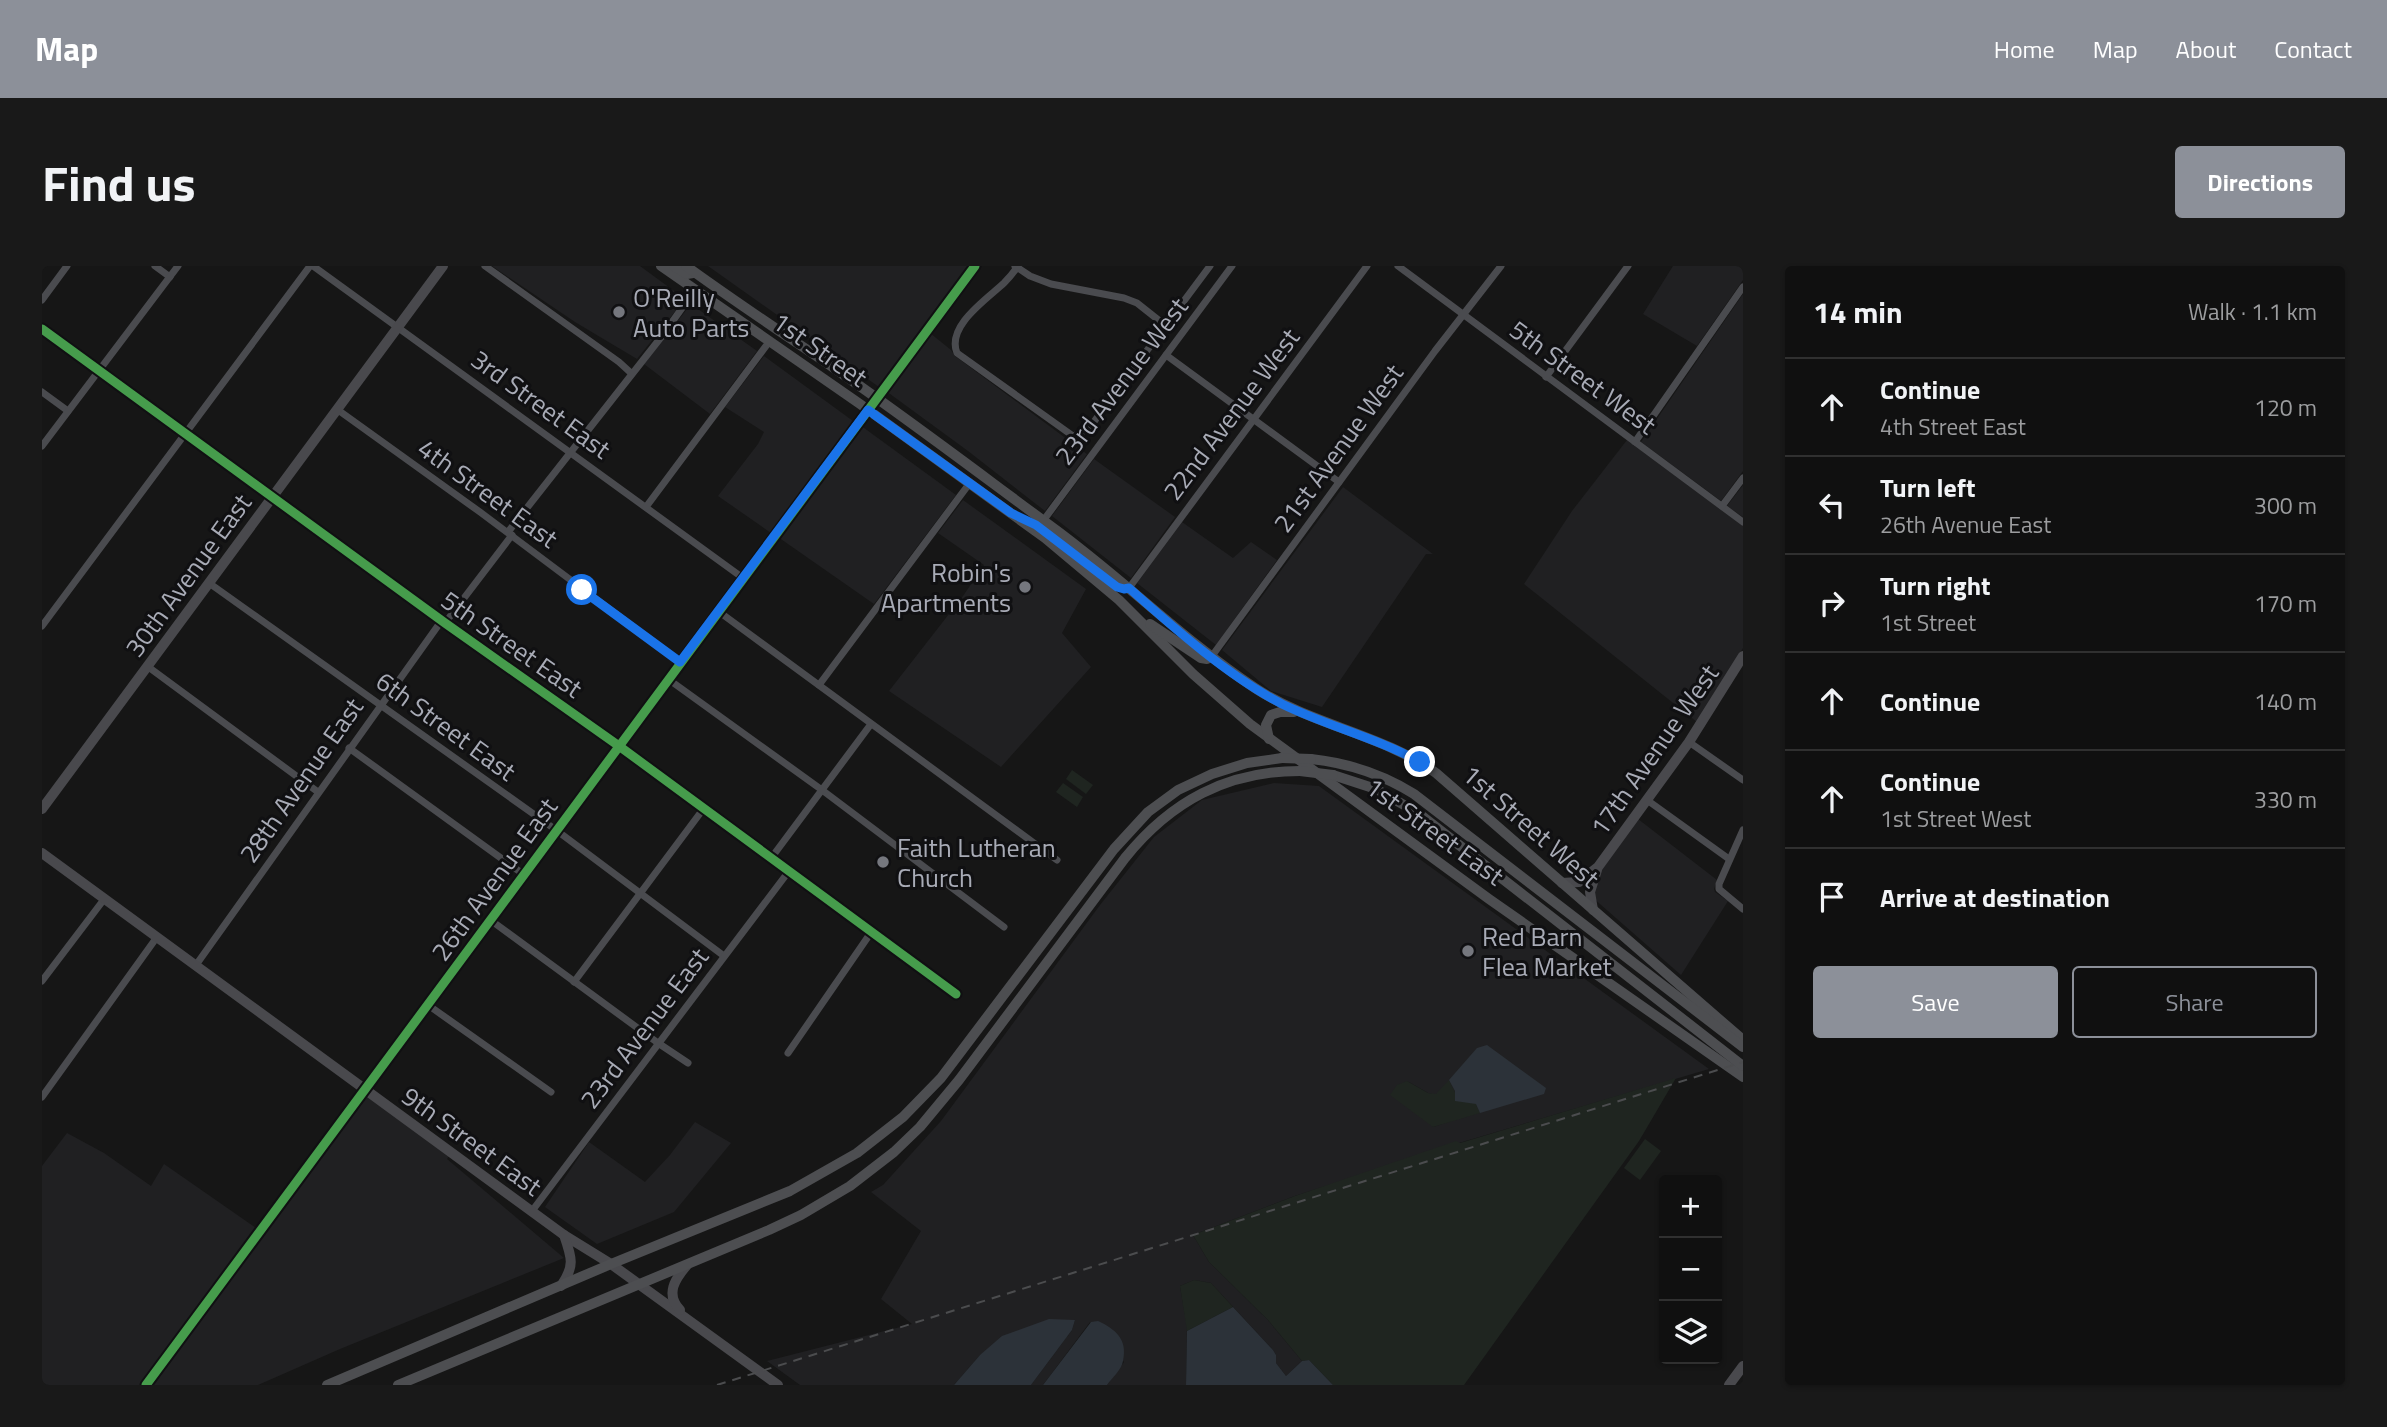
<!DOCTYPE html>
<meta charset="utf-8">
<style>
body{margin:0;font-family:"Titillium Web",sans-serif;background:#191919;color:#f1f3f6}
.controls{position:absolute;right:21px;bottom:21px;display:grid;overflow:hidden;border-radius:7px;box-shadow:0 2px 5px #0004}
.controls button{width:63px;height:63px;display:grid;place-items:center;padding:0;border:0;border-bottom:2px solid #303030;background:#101010;color:#f1f3f6;font:35px sans-serif}
.stop{position:absolute;width:21px;height:21px;margin:-16px;border:5px solid #1a73e8;border-radius:50%;background:#fff}
.stop.end{background:#1a73e8;border-color:#fff;box-shadow:0 2px 7px #0008}
.list{margin:0;padding:0;list-style:none}
h2{display:flex;justify-content:space-between;align-items:center;height:91px;margin:0;padding:0 28px;font-size:30px}
h2 small{font-size:23px;font-weight:400;color:#9c9d9f}
.list li{display:grid;grid-template-columns:46px 1fr auto;gap:21px;align-items:center;box-sizing:border-box;height:98px;padding:0 28px;border-top:2px solid #303030}
.list b{display:block;font-size:26px;white-space:nowrap}
.list p{margin:0;font-size:23px;white-space:nowrap;color:#9c9d9f}
.list em{font-size:23px;font-style:normal;color:#9c9d9f}
.actions{display:flex;gap:14px;padding:21px 28px}
.actions a{flex:1;padding:16px 0;border:2px solid #8c9099;border-radius:7px;text-align:center;font-size:24px;color:#8c9099}
.actions .main{background:#8c9099;color:#fff}
.icon{flex:none;width:38px;height:38px;fill:none;stroke:currentColor;stroke-width:2;stroke-linecap:round;stroke-linejoin:round}
.map{position:relative;flex:none;width:1701px;height:1119px;overflow:hidden;border-radius:7px}
header{display:flex;align-items:center;gap:42px;box-sizing:border-box;height:98px;padding:0 35px;background:#8c9099;color:#fff}
header strong{font-size:33px}
nav{display:flex;gap:38px;margin-inline-start:auto;font-size:24px}
.intro{display:flex;align-items:center;justify-content:space-between;box-sizing:border-box;height:168px;padding:0 42px}
h1{margin:0;font-size:49px}
.button{padding:18px 32px;border-radius:7px;background:#8c9099;color:#fff;font-size:24px;font-weight:700}
main{display:flex;gap:42px;padding:0 42px}
aside{flex:1;background:#101010;border-radius:7px;box-shadow:0 2px 5px #0004}
.map>svg:first-child{display:block}
</style>
<header>
<strong>Map</strong>
<nav><a>Home</a><a>Map</a><a>About</a><a>Contact</a></nav>
</header>
<div class="intro"><h1>Find us</h1><a class="button">Directions</a></div>
<main>
<div class="map">
<svg width="1701" height="1119" viewBox="0 0 1701 1119">
<rect width="100%" height="100%" fill="#161616"/>
<g fill="#202022" fill-rule="evenodd">
<path d="M450,0h148l45,33 -48,60 -62,-37z"/>
<path d="M666,0h262l-91,121z"/>
<path d="M1631,0h70v14l-46,66 -54,-32z"/>
<path d="M1701,28v177l-22,30 -80,-59z"/>
<path d="M649,38l66,47 -47,63 -66,-50z"/>
<path d="M888,67l21,17 4,6 132,98 -42,57 -77,-60 -82,-60z"/>
<path d="M722,90l89,65 -82,112 -53,-37 40,-52 6,-12 -39,-25z"/>
<path d="M818,159l96,70 -82,109 -96,-67z"/>
<path d="M1585,174l116,86v122l-46,74 -173,-138 48,-73z"/>
<path d="M1052,193l81,58 -44,61 -79,-62z"/>
<path d="M1701,219v32l-16,-11z"/>
<path d="M1301,221l90,67h-7l-104,153 -51,-16 -49,-41z"/>
<path d="M921,234l123,89 -24,44 29,34 -90,100 -112,-76 74,-95 21,-31 -46,-32z"/>
<path d="M1140,256l51,36 18,-16 26,18 -61,85 -79,-62z"/>
<path d="M1232,517l45,3 390,283 -250,74 -164,53 -102,39 16,27 59,58 34,41 -16,15 -10,-13v-8l-3,-5 -62,-67 -17,-3 -14,6 7,41 -1,58h-79l17,-23 -34,-40 -47,63h-12l41,-55 3,-10 -95,35 -26,30h-154l-33,-24 145,-37 -31,-25 40,-68 -50,-39 12,-7 58,-64 159,-216 54,-68 48,-37zM1365,815l21,12 8,2 15,26 -18,6z"/>
<path d="M1596,553l79,61 -3,9 1,3 13,9 -47,74 -89,-78 10,-28z"/>
<path d="M323,828l85,61 -3,4 117,99 -224,91 -82,36h-107z"/>
<path d="M653,856l36,21 -57,69 -77,32 -52,-37 44,-65 56,40 25,-27z"/>
<path d="M25,867l37,20 47,33 13,-22 92,64 -115,157h-99v-219z"/>
</g>
<g fill="#1f2520">
<path d="M1030,504l21,15 -7,9 -20,-15z"/>
<path d="M1021,517l20,14 -6,10 -21,-15z"/>
<path d="M1634,812l-37,63 -175,244h-131l-24,-25 -7,1 -34,-41 -59,-58 -16,-27 102,-39 161,-55 4,2z"/>
<path d="M1407,814l8,17 19,7 4,9 -47,14 -43,-32 7,-10 10,-4 21,12 8,1z"/>
<path d="M1603,873l16,12 -21,29 -16,-12z"/>
<path d="M1152,1014l17,3 22,24 -46,24 -7,-45z"/>
</g>
<g fill="#2c3239">
<path d="M1445,779l59,43 -2,6 -64,19 -4,-9 -21,-3v-10l-6,-11 28,-32z"/>
<path d="M1191,1041l40,43 3,5v8l10,13 16,-15 7,-1 24,25h-147l1,-54z"/>
<path d="M1007,1053l26,1 -3,10 -41,55h-77l26,-30 22,-19z"/>
<path d="M1056,1055c17,8 30,18 25,40 -1,8 -11,17 -16,24h-64l48,-63z"/>
</g>
<g fill="none" stroke-linecap="round" stroke-linejoin="round">
<g stroke="#4a4b4f" stroke-width="7">
<path d="M113,0l15,11"/>
<path d="M271,0l430,312"/>
<path d="M443,0l134,96 12,11"/>
<path d="M973,0l15,10 21,8 73,14 13,5 29,23"/>
<path d="M976,0c-4,6 -9,12 -14,17 -17,16 -58,43 -47,70l116,83 8,-3 12,-10 117,-157"/>
<path d="M1356,0l345,256"/>
<path d="M0,34l25,-34"/>
<path d="M0,63l403,294 174,123 337,248"/>
<path d="M1124,89l173,127"/>
<path d="M1504,111l82,-111"/>
<path d="M0,126l26,19"/>
<path d="M296,144l142,102 200,150"/>
<path d="M1593,176l108,-155"/>
<path d="M0,180l136,-180"/>
<path d="M1680,240l21,-28"/>
<path d="M604,241l123,-165"/>
<path d="M1001,255l189,-255"/>
<path d="M466,266l154,-196 33,-46"/>
<path d="M167,317l347,247 168,126"/>
<path d="M1087,322l238,-322"/>
<path d="M676,345l339,249"/>
<path d="M403,357l67,-88"/>
<path d="M0,360l268,-360"/>
<path d="M1170,390l223,-305 66,-85"/>
<path d="M105,400l171,126"/>
<path d="M626,413l154,111 182,137"/>
<path d="M777,419l150,-201"/>
<path d="M1647,476l54,38"/>
<path d="M307,482l174,126"/>
<path d="M1605,534l82,59"/>
<path d="M1701,564l-24,54v5l24,20"/>
<path d="M730,591l99,-133"/>
<path d="M447,653l169,124 30,20"/>
<path d="M154,699l246,-345"/>
<path d="M0,715l63,-83"/>
<path d="M532,716l130,-174"/>
<path d="M386,739l123,87"/>
<path d="M746,787l84,-122"/>
<path d="M0,831l115,-160"/>
<path d="M490,945l257,-340"/>
</g>
<g stroke="#49494d" stroke-width="10">
<path d="M0,543l401,-543"/>
<path d="M0,587l522,382 47,29 167,121"/>
<path d="M1520,617l17,-1 19,-15 91,-125 54,-86"/>
<path d="M1551,644l-3,-18 7,-22"/>
<path d="M519,1020c14,-20 11,-28 3,-51"/>
<path d="M638,1044c-15,-16 -5,-31 7,-45"/>
<path d="M104,1119l829,-1119"/>
<path d="M1687,1119l14,-19"/>
</g>
<g stroke="#4d4e51" stroke-width="10">
<path d="M619,0l199,138 185,134 74,62 74,74 57,50 239,175 254,178"/>
<path d="M632,0l13,8 6,-1"/>
<path d="M644,0c48,35 98,68 148,102 74,51 146,106 218,159 70,51 131,113 203,161 56,37 127,46 181,85l307,267"/>
<path d="M1108,358l51,34 6,1 5,-3"/>
<path d="M1227,473l-3,-14 5,-10 9,-3h14"/>
<path d="M1269,493c37,4 71,15 103,35l329,253"/>
<path d="M1291,509l43,14 42,24 325,253"/>
<path d="M285,1119l284,-121 179,-73 67,-38 46,-36 38,-39 173,-229 34,-37 30,-22 34,-16 35,-11 35,-5"/>
<path d="M356,1119l371,-155 32,-15 49,-29 44,-34 26,-25 39,-47 166,-222c46,-57 102,-87 175,-87"/>
</g>
<path stroke="#4b4c4e" stroke-width="2" stroke-dasharray="9 7" stroke-linecap="butt" d="M675,1119l1026,-323"/>
<g stroke="#4d4e51" stroke-width="10">
<path d="M1240,492l29,1"/>
<path d="M1258,505l33,4"/>
</g>
<g stroke="#101012" stroke-width="13">
<g id="cycleway">
<path d="M0,63l403,294 174,123 337,248"/>
<path d="M104,1119l829,-1119"/>
</g>
</g>
<use href="#cycleway" stroke="#469c4c" stroke-width="9"/>
</g>
<g fill="none" stroke-linecap="round" stroke-linejoin="round">
<path stroke="#1a73e8" stroke-width="9" d="M540,324l98,72 188,-252 143,103 25,12 81,62 7,2 5,-1c45,40 99,88 153,116 45,22 95,34 138,58"/>
</g>
<g fill="#75777e" stroke="#101012" stroke-width="2.5">
<circle cx="577" cy="46" r="7"/>
<circle cx="983" cy="321" r="7"/>
<circle cx="841" cy="596" r="7"/>
<circle cx="1426" cy="685" r="7"/>
</g>
<g text-anchor="middle" dominant-baseline="central" stroke-width="6" stroke-linejoin="round" paint-order="stroke">
<g font-size="26" fill="#a8abb6" stroke="#101012" text-anchor="start">
<text x="591" y="31">O'Reilly<tspan x="591" dy="30">Auto Parts</tspan></text>
<text x="969" y="306" text-anchor="end">Robin's<tspan x="969" dy="30">Apartments</tspan></text>
<text x="855" y="581">Faith Lutheran<tspan x="855" dy="30">Church</tspan></text>
<text x="1440" y="670">Red Barn<tspan x="1440" dy="30">Flea Market</tspan></text>
</g>
<g font-size="26" fill="#a8abb6" stroke="#101012">
<text transform="translate(778 83) rotate(35)">1st Street</text>
<text transform="translate(1541 111) rotate(36)">5th Street West</text>
<text transform="translate(1079 115) rotate(-53)">23rd Avenue West</text>
<text transform="translate(499 138) rotate(36)">3rd Street East</text>
<text transform="translate(1189 148) rotate(-53)">22nd Avenue West</text>
<text transform="translate(1296 182) rotate(-54)">21st Avenue West</text>
<text transform="translate(446 227) rotate(36)">4th Street East</text>
<text transform="translate(146 309) rotate(-54)">30th Avenue East</text>
<text transform="translate(470 378) rotate(35)">5th Street East</text>
<text transform="translate(404 460) rotate(36)">6th Street East</text>
<text transform="translate(1612 484) rotate(-55)">17th Avenue West</text>
<text transform="translate(259 514) rotate(-55)">28th Avenue East</text>
<text transform="translate(1489 560) rotate(41)">1st Street West</text>
<text transform="translate(1393 565) rotate(36)">1st Street East</text>
<text transform="translate(452 613) rotate(-54)">26th Avenue East</text>
<text transform="translate(602 762) rotate(-53)">23rd Avenue East</text>
<text transform="translate(430 875) rotate(36)">9th Street East</text>
</g>
</g>
</svg>
<div class="controls">
<button>+</button>
<button>−</button>
<button><svg class="icon" aria-label="layers" viewBox="0 0 24 24"><path d="M12 4l9 5-9 5-9-5zM3 14l9 5 9-5"/></svg></button>
</div>
<div class="stop" style="left:540px;top:324px"></div>
<div class="stop end" style="left:1378px;top:496px"></div>
</div>
<aside>
<h2>14 min<small>Walk · 1.1 km</small></h2>
<ul class="list">
<li><svg class="icon" aria-label="ahead" viewBox="0 0 24 24"><path d="M12 20V5M6 11l6-6 6 6"/></svg><div><b>Continue</b><p>4th Street East</p></div><em>120 m</em></li>
<li><svg class="icon" aria-label="left" viewBox="0 0 24 24"><path d="M17 20v-9H6M10 6l-5 5 5 5"/></svg><div><b>Turn left</b><p>26th Avenue East</p></div><em>300 m</em></li>
<li><svg class="icon" aria-label="right" viewBox="0 0 24 24"><path d="M7 20v-9h11M14 6l5 5-5 5"/></svg><div><b>Turn right</b><p>1st Street</p></div><em>170 m</em></li>
<li><svg class="icon" aria-label="ahead" viewBox="0 0 24 24"><path d="M12 20V5M6 11l6-6 6 6"/></svg><div><b>Continue</b></div><em>140 m</em></li>
<li><svg class="icon" aria-label="ahead" viewBox="0 0 24 24"><path d="M12 20V5M6 11l6-6 6 6"/></svg><div><b>Continue</b><p>1st Street West</p></div><em>330 m</em></li>
<li><svg class="icon" aria-label="arrive" viewBox="0 0 24 24"><path d="M6 21V4h12l-3 4 3 4H6"/></svg><div><b>Arrive at destination</b></div></li>
</ul>
<div class="actions"><a class="main">Save</a><a>Share</a></div>
</aside>
</main>
